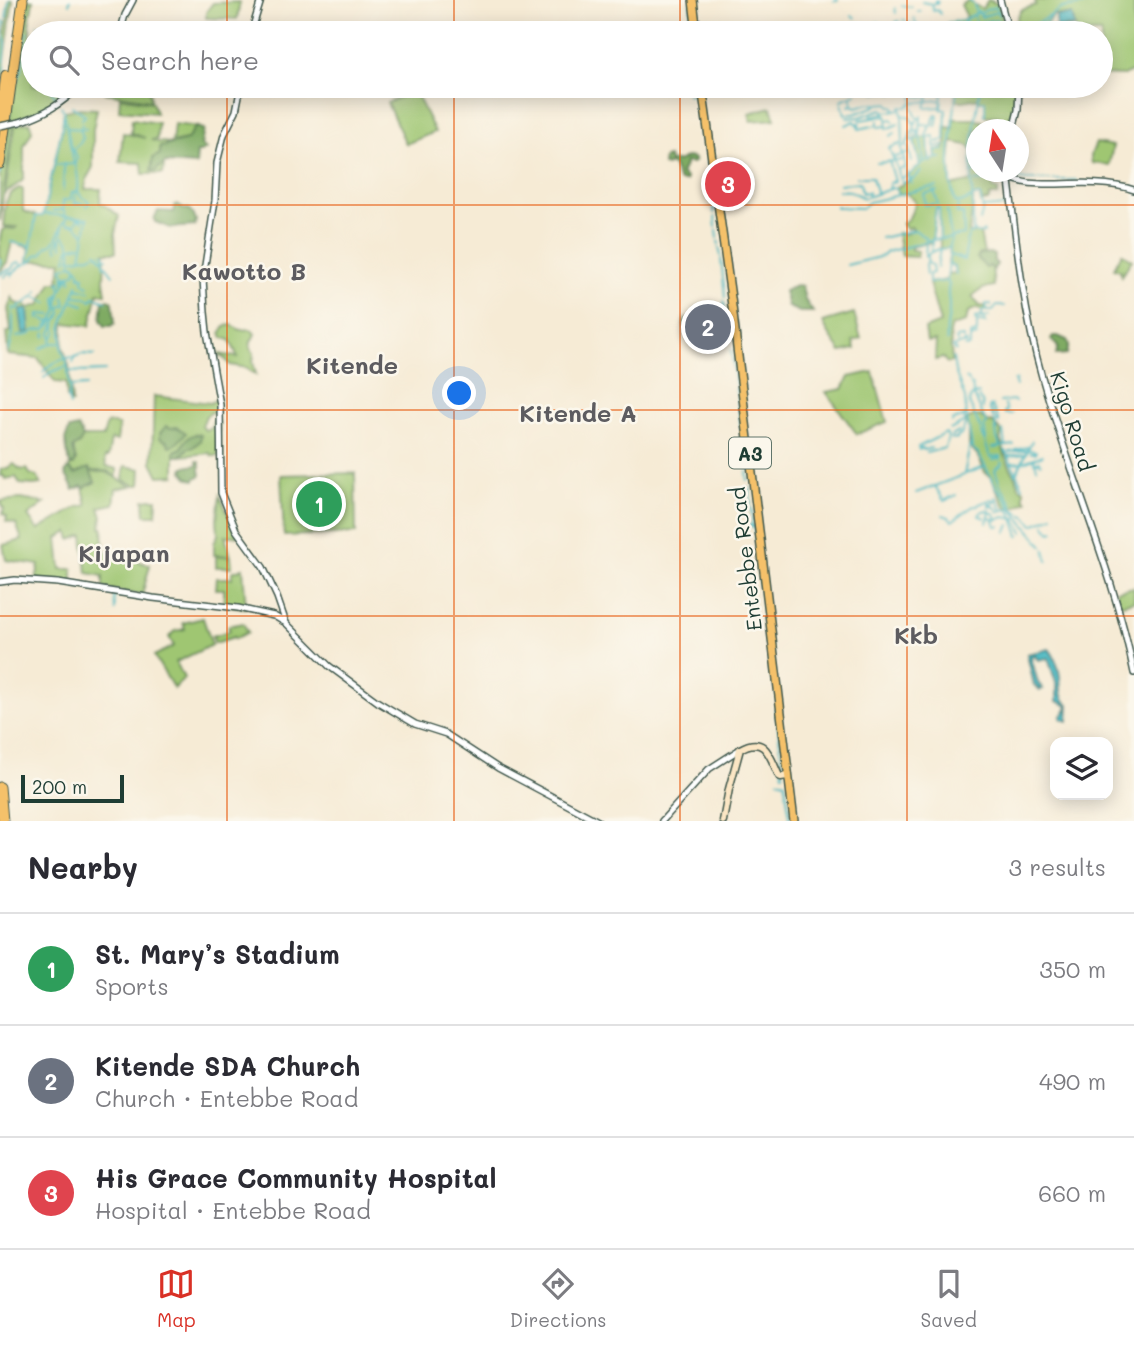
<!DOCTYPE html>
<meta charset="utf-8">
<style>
body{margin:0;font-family:Mali,sans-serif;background:#f7f7f7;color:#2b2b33}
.controls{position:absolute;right:21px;bottom:21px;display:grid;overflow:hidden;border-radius:14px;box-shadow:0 4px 18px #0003}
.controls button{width:63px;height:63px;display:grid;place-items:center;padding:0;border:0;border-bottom:2px solid #e1e1e2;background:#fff;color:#2b2b33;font:35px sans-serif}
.compass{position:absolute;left:966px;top:119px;width:63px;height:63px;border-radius:50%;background:#fff;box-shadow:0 4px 18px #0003;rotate:348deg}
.scale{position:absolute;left:21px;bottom:18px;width:103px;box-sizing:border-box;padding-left:7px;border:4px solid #1f3d34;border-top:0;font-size:19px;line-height:24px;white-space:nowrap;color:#1f3d34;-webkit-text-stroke:5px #fbf7ec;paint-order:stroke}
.you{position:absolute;left:460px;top:394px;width:24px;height:24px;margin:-18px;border:5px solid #fff;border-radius:50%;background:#1a73e8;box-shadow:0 0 0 10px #1a73e833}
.badge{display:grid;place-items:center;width:46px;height:46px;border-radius:50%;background:#d93025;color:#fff;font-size:23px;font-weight:700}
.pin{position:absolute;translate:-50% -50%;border:4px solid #fff;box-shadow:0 2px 7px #0006}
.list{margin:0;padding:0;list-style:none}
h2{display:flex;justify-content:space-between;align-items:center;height:91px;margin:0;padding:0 28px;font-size:30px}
h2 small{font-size:23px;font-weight:400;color:#7c7c81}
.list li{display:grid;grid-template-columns:46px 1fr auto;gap:21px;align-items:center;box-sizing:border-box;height:112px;padding:0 28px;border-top:2px solid #e1e1e2}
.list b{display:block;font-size:26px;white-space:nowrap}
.list p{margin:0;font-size:23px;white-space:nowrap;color:#7c7c81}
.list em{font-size:23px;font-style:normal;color:#7c7c81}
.icon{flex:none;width:38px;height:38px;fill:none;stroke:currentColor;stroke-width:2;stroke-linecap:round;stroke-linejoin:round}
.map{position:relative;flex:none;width:1134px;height:821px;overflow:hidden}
.search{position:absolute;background:#fff;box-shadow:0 4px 18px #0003;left:21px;right:21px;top:21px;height:77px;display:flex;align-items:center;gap:18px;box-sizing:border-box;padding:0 24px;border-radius:38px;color:#7c7c81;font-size:26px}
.sheet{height:427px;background:#fff}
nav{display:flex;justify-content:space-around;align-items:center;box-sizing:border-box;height:98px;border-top:2px solid #e1e1e2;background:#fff;font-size:19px;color:#7c7c81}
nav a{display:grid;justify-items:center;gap:4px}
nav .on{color:#d93025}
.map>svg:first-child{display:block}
</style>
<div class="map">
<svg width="1134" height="821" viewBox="0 0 1134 821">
<rect width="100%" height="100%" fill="#fbf7ec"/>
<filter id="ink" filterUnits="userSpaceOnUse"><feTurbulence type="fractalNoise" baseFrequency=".0143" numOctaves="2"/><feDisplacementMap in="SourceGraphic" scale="14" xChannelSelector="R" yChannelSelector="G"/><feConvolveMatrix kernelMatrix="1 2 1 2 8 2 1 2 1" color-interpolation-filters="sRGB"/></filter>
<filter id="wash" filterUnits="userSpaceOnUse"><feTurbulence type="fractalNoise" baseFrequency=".00686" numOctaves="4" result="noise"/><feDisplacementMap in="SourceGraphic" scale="28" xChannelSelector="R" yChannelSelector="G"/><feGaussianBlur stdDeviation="1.57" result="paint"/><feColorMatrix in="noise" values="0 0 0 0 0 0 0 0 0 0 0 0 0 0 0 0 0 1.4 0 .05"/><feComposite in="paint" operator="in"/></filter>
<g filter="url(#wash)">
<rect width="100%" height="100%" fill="#f6ebd5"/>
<g fill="#9fc672" stroke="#5f8253" stroke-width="2" fill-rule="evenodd">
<path d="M9,0h4l-13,97v-41l8,-38z"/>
<path d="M26,0h7l-4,25 4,20v41h42l-24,20 -42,16 7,-40 2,-2 -2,-1z"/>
<path d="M988,0l11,4 7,29h-70v-2l12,-5 -1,-3 15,-3 5,-3 -6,-12 7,-4 14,8z"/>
<path d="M1035,0h99v71l-11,5 -22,-1v-42h-23l-3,-6 -18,3v3h-5l-1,-2 -7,2h-29l2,-15 4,-8 15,-5zM1054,15h18l3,11 -19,1 -11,4v-6z"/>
<path d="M240,2l-3,17 -31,-1v-6l7,-9z"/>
<path d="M103,86h45l3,14 -45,-7z"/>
<path d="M957,86h51l8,3v16l-6,24 -34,1v42h16l1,17 5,1v5h-7l-3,6 -7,1 -1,-6h-7c1,13 -3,24 -4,37h11l4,21 -4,6 12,8 2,18c-9,1 -16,4 -22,11l8,9 6,1 1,4h-5l-5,-3 -9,4 -2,10 -14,4 -2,7 2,29 -5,1 -4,-5 -8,2 1,-19 -9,1 -2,-13 15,-6 -11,-40 17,-3 2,-6 8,-1 -2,-6 -6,-3 2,-16 -10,1 -1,-40h-3l-4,33 -21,5v3l7,1 -1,6 -15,-1 -5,-23c7,0 10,3 16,-4l-2,-2 -4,2 -5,-5 7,-6c2,-6 6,-10 6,-17l-9,-8 -8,2 -2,-8 14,-6 -2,-5 12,-11 -6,-26 14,-2 1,21 2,4 5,-4 -1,-8 9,-1 2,-6v-16l7,1v-9h23v1l7,1 -1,8h13l4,-7v-6h-14v-15h-6l-1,-3 -15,3 -8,-1zM952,142l15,3 5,4v32l-21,5 -1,-23z"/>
<path d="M415,91l20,41 -29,12 -19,-41z"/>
<path d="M120,97l32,5 4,11 -37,-3z"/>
<path d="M771,107l4,12 -24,2 -2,-8z"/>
<path d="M79,108l18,1 -4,20v38l-6,11 -2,11h16l-1,13 19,14 -4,18 1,18h-11l-1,28 2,14 -8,-1 -8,33 -26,-3 -1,24 6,19 3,37 -2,1v-6h-3l-1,-15 -11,-1 -17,-24 -30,-3 -2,-22 5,-2 -3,-22 4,-12 3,6 11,2 3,3 11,-3 12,-23h6l4,-21h-34l2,-13 -18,-6 -5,20 -7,9v-32l2,-9 4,-2 8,1 3,-2 -14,-1c3,-18 -1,-29 16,-38l4,1v22l14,5h6l19,-88 2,-17z"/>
<path d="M132,119l26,4 -1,16 -6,1 7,2 14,1 2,-19 26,3 -5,1 -8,12 -21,4 -6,10 -5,17 9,-8 -1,11h-20l-1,-11 -22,-1 3,-29 22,5 -14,-5z"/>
<path d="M30,122l2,9 -8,15v31l-2,4 -17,12 10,-66 -3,2 -12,92v-47l8,-48z"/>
<path d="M1096,143l17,3 -4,19 -17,-2c-3,-8 1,-12 4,-20z"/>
<path d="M1122,253l10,7 -11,16 -1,-6 -6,-2z"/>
<path d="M854,313l7,26 -8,2 2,8 -14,3c-6,-10 -15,-19 -18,-30z"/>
<path d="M232,325l8,5 11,-1 4,5 -4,8 -1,6 4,5 -1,9 3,12 -5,-2 -4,-4 -17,-3 -4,-5 -8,-6 20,3 -8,-17 -7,-2 -2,-6 4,-6z"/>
<path d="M873,372l14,50 -30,12 -31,-42 17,-3 6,-12z"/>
<path d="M154,396l56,7 9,-5v13l-7,1 -6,4 -4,10 3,4 7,-2 1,-7 6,1 -1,34h-6l-2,-3 -29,3 7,-8h-6l-7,3v24l-16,1 -7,-14z"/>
<path d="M974,416h6l9,7 3,-1 10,10 -2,8c3,7 4,14 8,22 3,9 10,15 11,25l5,3v8l3,3 -11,6 -9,1c-7,-8 -9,-18 -14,-27 -2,-5 -4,-5 -8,-9 -6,-11 -4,-17 -16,-25v-18l-3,-8z"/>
<path d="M107,423l12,2 -2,16 -6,-2 -3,18h-3l1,9 11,3v8l-9,-6h-18l-1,-3 -14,6 -6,-6 1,-3 4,-1v-17l5,-3 4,-7h20z"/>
<path d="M14,464c5,4 5,7 13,5l3,5 7,2 4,8 -8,1 -13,-1 -4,-7 -11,2 -1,-3h-4l1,-7 6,-1z"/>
<path d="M125,466l16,3 -1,16h-5l-12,-5z"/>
<path d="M90,472h16l25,14 -15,3 -2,15 -15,3 3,9 -1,12h2l1,23 46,14 -8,30 -39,-7v-12l-16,-3 -4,-38 -12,5 -2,-8 -11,6 3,31h12v15l-37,-4 3,-15 -33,-5 -3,-15 19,-5 -6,-16 -10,-3 1,-5 -4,-2 1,-6 -4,-7 20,-2 25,4 -17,13 10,14 40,-23 9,-2 -4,-18 12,-5z"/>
<path d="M355,473l1,60 -72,3 -3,-61z"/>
<path d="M220,496l18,40h-13l6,21 1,10h-16v-11h14l-16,-1v-12l4,-8 -1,-16z"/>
<path d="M151,499h6l-1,16h-11l-1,-15z"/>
<path d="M243,568l3,40 -22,-3v-16h-8l1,-11h15v-6z"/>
<path d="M1134,587v14l-12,3 -3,-1 -3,-12z"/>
<path d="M203,618l9,27 -36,17 8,16 -10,11 -20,-33 20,-10 -5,-9 6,-6 10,-2 -2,-6z"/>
<path d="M243,623l5,9 -13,7 -1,-2 -19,6 -3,-7 18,-5 -2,-5z"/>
</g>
<g fill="#7fab64" stroke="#4f744c" stroke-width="2">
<path d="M195,127l9,2 -3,16 5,4 -5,3h-4l-1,13 -31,-2 -10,8h-4l2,-13 7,-4v-7l27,-7z"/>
<path d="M668,157l2,5 10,-1 6,-4 7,1 2,3 -3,2 -7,-1v3l-4,9 5,4v3h-6l-2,-2 -5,-13 -4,-2 -2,2 -4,-1 1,-7z"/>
<path d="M178,204l5,5h6l4,5 3,6 -1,6 -25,2 -15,-6 -1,-3 4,-8 16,1v-7z"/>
<path d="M990,253l4,2v6l3,3 -3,6 -4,-4 -4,2 -9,-10 3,-4z"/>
<path d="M798,285l4,1 3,14 8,12h-13l-12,-5 -4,-16z"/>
<path d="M109,299l3,2 1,2 2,20 -4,3h-6l-4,-6 2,-19z"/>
<path d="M693,317l8,3 1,10 -10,3 -8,-6v-5l2,-3z"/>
<path d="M1053,336h5l9,4 2,4 -2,10 -11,1 2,-8 -7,-8z"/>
<path d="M166,426l4,2 7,-1 9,6 -8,9 -6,4h-3l-1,-4 -8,-4v-5z"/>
<path d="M78,427l5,10 -4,7 -5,3 -1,2 3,11 -2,5h-4l-5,-25 4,-11z"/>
<path d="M197,434l4,1 -1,6 -8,7h-4l-7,8h-6v-5l7,-3c3,-9 6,-12 15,-14z"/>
<path d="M197,461h3v9l1,5 -5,3 -1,2c-7,-1 -9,-3 -12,-9l1,-4 13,-2z"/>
<path d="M69,468l6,6 14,-6 6,14 -11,6 -2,-2 -8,4 -9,-17z"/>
</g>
<g fill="#47b6c0" stroke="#337a7a" stroke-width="2">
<path d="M1072,15l3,11 -19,1v-11z"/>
<path d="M28,309l2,23 -7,1 -3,-23z"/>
<path d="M1049,649c6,7 10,19 11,28 1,11 -1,21 9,28l-1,16 -6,-2 -1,-2 7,-9 -2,-3 -9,-4v-15l-9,-28 -10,2 -3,-4 -4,1 7,26 5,6 -3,1 -6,-5 -7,-31z"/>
</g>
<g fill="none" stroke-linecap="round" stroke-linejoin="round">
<g stroke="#47b6c0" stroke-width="2">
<path d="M968,0l6,4 2,9"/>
<path d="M1067,0v1l3,-1"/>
<path d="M834,1l4,-1"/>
<path d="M690,2l3,31"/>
<path d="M922,2l10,2 1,5"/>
<path d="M938,2l-3,-1 -1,2 4,1"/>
<path d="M69,4l1,-4"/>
<path d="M902,6l10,1"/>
<path d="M895,8l1,5"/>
<path d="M917,11h3"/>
<path d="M933,11l5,-1 2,4"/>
<path d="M980,14l1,3 15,-5"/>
<path d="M852,15l3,3"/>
<path d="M974,15l4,16 24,-9 2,11"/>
<path d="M6,18l3,-18"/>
<path d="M914,18l3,8"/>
<path d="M0,20l5,2 -3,8 1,3"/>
<path d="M903,20h2"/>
<path d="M963,20l16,-8 1,2 8,-5 8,-2 3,9"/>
<path d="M995,20h3l-3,2"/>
<path d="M876,23l3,-1 2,5"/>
<path d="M907,23l10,4"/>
<path d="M947,23l15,-3 6,6 24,-6"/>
<path d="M37,25h11v3"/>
<path d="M56,25l3,4"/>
<path d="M865,26l2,5 19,-6 6,8"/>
<path d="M850,28l11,-5 2,4"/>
<path d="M897,28l-1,-6 3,-1"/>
<path d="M867,32l1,1"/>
<path d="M56,33h1"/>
<path d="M737,33l4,-1"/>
<path d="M771,33l5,-1"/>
<path d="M1019,33l33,-18"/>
<path d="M1029,33l12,-4 12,-15 9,-6 54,-8"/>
<path d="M4,71l2,-28 -2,-7"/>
<path d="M16,82c9,-14 7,-34 11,-49"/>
<path d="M49,86l9,15"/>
<path d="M57,86l5,8"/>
<path d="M873,86l3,7 13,-2 6,2"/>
<path d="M933,86l1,4 8,3 -1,16 5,1 -1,30 -8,2"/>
<path d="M957,86c-3,38 -13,79 -2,116l6,1 11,-5"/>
<path d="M980,86c-2,22 -7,44 -8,66 -2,26 2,52 1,78l3,3h8l-1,-2"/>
<path d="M917,89l15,2"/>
<path d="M933,91l-4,3 -1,7 -3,5 2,2 12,-1"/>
<path d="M915,93l2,-7"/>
<path d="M941,93v-6l3,-1"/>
<path d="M687,94l12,1 1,2"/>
<path d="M856,94l-15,6 4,14h9l22,-8 1,-2 12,-1 1,3h4l1,4"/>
<path d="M981,101h4v15"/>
<path d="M914,103l-1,-7 13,1 -6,-8"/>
<path d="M910,104l-3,3h-6l1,8 8,2 3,6 4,-2"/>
<path d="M852,105l5,2 12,-4 8,1"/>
<path d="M72,106c4,4 10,5 13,10l-3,3"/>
<path d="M849,106l4,-2 -2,-8"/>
<path d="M64,114l10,49"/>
<path d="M902,115l1,28 -14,5 9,22 8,-3 -5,-20 6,-2v-4l27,-5 2,22h5"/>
<path d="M872,117v-1l13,-3"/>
<path d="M847,118l13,-1 22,-8 4,3 15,-3"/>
<path d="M921,119l-4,-1 -6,-15 29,-3"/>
<path d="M860,120l26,-4 2,5"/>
<path d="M878,121v6l8,-1"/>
<path d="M894,122l-3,-3 -4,3v7l11,-5"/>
<path d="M922,124l9,1"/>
<path d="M846,125l9,-4 2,3 3,-1 -2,3 1,3 18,-4"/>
<path d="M933,126v-5l3,-7 2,1 -2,11"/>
<path d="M67,128l19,1"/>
<path d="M704,130l1,9"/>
<path d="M995,130l4,-8"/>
<path d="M915,131l-1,-3 2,-5"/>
<path d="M910,133l7,-2"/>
<path d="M920,135l1,-19"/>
<path d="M890,136l5,-3"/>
<path d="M926,136l4,-11"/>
<path d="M928,138l2,24 6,-4"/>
<path d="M706,141l1,5"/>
<path d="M910,141l-1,-5 10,-1 -1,-5"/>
<path d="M914,141l6,24 4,-3"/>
<path d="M921,141l3,21 5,-1"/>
<path d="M908,146l4,16"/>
<path d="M935,146h10"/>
<path d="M707,150l1,6"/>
<path d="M937,150h7"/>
<path d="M895,157l15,-4"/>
<path d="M1018,158l8,2"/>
<path d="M708,161l5,37"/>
<path d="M889,161l6,20 -6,2 1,6"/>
<path d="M877,163l27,-3"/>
<path d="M55,165l19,-1"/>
<path d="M905,169l7,15"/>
<path d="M898,171l4,12 13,-5 6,-7"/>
<path d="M973,172h12"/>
<path d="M1011,172c6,9 17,8 27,8"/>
<path d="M0,174l1,-8"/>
<path d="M857,177h15l4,15"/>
<path d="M902,178l6,-2 12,-11"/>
<path d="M1041,180h9"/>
<path d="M1054,180h22"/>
<path d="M975,182l9,-1v-4l2,-2v-3h1"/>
<path d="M840,184l20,-2 2,11 6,-1v2"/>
<path d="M1011,186l2,-3 7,1"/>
<path d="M838,190l12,1 14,7 32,-11 1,6"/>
<path d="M63,191l1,-27"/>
<path d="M76,191l-1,13 6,-2 3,2"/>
<path d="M78,191l2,4 9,7 -2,4"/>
<path d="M934,191l4,13"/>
<path d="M974,196h6l3,13 -3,12"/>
<path d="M713,201v2"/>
<path d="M934,204l-9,1 -1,-11 13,-3"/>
<path d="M714,207v6"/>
<path d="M836,207l26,1 7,-6 59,-14 9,-1"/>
<path d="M937,208h2l1,31"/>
<path d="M984,208l24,-2"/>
<path d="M53,211l9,-1"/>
<path d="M947,211l4,27"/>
<path d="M45,214l43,4 -7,40"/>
<path d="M715,217l1,10"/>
<path d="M66,221l2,3h6l10,9"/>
<path d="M76,224l2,-5h4l1,2"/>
<path d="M62,227v8c11,8 9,14 9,25l23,-5"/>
<path d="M717,230l1,8"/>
<path d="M952,237l12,-2 -1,-21h-6l1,-11"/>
<path d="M61,238l1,9"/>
<path d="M881,238l34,-8 13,10"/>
<path d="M718,241l1,3"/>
<path d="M11,242l20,4 5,-30h7l19,-88 2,-17 -3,-5"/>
<path d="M966,242l3,-8 4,-1"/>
<path d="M72,247l9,-2"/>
<path d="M719,247l2,9"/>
<path d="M58,250l-2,-4 6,-10"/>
<path d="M96,252l8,9v6"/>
<path d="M931,252l5,-44"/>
<path d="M102,253l3,2 -1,3h3"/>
<path d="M951,255l13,5 3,-16"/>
<path d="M925,256l1,-12"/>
<path d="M925,257l6,-5 8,-3"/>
<path d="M0,259l1,4 -1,4"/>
<path d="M721,259l4,38"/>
<path d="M28,260l3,-14"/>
<path d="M66,260l3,-12"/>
<path d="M71,263c6,3 8,5 9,13h4l-1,6 5,4"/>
<path d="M104,263l9,12"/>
<path d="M927,263l5,2 1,8 -4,1v9l17,-2"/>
<path d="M949,264l5,3 2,7"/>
<path d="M847,265l36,-9 4,-4 45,-12 19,-2 -1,10 -10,1 -3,19"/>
<path d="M0,275l4,-4 8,-2 2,-5 5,-2 4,3"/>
<path d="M926,275l-1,-10 2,-2 1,-7"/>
<path d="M12,276l7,-9 14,-7 3,-5 6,-1 5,-8c13,-3 11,-20 20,-27l-4,-10v-8l8,-2 1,-6 6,-3c1,-10 0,-16 -3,-26 5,-5 0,-10 -2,-15l7,-6 3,-5 -2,-6 1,-9"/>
<path d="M4,277l4,-4h6"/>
<path d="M66,280v-4l-4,-8 9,-3"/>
<path d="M71,282l-1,-7 5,-2 1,-6"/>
<path d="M78,284l-1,4 13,3"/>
<path d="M61,289l-2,-7h4l2,-3 -2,-2 6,-2"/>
<path d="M38,291l-4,5 14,7"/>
<path d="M75,296l10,1 6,3 3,-3 13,4"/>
<path d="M72,301l12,4"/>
<path d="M724,301l1,9"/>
<path d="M57,305l-1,-7 3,-4"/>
<path d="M987,310l-1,-6h5v1"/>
<path d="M726,313v10"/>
<path d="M723,315v8"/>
<path d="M982,317v-6h11l4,-5h8"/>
<path d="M982,317l3,2 1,4 -10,-2 -1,-3z"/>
<path d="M985,317l4,-1"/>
<path d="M41,318l9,4 2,-2"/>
<path d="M39,319v-5l13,1"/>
<path d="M47,325l4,-1 6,-12 3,-20 10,-17"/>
<path d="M727,327v3"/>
<path d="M726,330v-1"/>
<path d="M728,334l1,7"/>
<path d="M51,336v-3l5,-12"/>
<path d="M977,336l-7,2v-3l7,-2v-11"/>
<path d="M17,337l14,-3 2,-3 13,-2 4,-4"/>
<path d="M45,337l1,-4"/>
<path d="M947,341c-2,-12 2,-21 2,-31 1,-10 -3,-16 0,-25l-2,-5 3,-30"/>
<path d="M957,342l-1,-4 7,-1 2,7"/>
<path d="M52,343l-1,-3 5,-7v-13l3,-2v-2l2,-2 -1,-7 6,-2 -2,-8"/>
<path d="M965,347l5,-1v-6"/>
<path d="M41,348l11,-5h10"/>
<path d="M731,350l5,35"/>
<path d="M9,351l4,-18v-25l5,1 2,-4 4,-1 10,-8"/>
<path d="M956,351l-3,-4 5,-2 9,-2"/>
<path d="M953,358l2,13 10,27 1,13 6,37 6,5 19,35 9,11 6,10 31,37"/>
<path d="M73,363l2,-6 7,-3 13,1"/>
<path d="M68,371c12,2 25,0 37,0"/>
<path d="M43,372c7,-8 21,-15 32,-15"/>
<path d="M44,378l5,-5 18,-7"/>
<path d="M966,378l6,8 2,10 13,28 -3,1 2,15"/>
<path d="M1016,386l-2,-6h2"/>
<path d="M70,387l16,-1"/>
<path d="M736,388l5,40"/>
<path d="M979,393l-8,4 -2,6c9,18 15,34 21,54l11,-1v2l-9,2"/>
<path d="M979,397l1,4h2l1,7"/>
<path d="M1000,402l13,-2 2,2"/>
<path d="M1005,405l2,6h-2v3h7"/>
<path d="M70,406l-2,-7 2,-9 -3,-28 -5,-13v-24l15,-37"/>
<path d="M994,419l-5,-12 3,-1 7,16h-4l2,16 3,8"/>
<path d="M952,422l1,-2 10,-3"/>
<path d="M950,430l13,-7"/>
<path d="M1003,431l2,15"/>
<path d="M742,432l2,9"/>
<path d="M952,435v4h5l1,-3 3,-1 4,-10 -1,-9 2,-1"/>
<path d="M953,435l6,-3"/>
<path d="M744,444l2,22"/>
<path d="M931,448l-8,2 -1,-2 -3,2 -1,-3 28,-14"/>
<path d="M993,448l21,-3"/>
<path d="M1005,450l18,37"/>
<path d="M1016,450l11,-3"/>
<path d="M1009,452c8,-1 18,-3 27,-1v2h-5"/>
<path d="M926,453l19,-5 3,-10 -1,-4"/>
<path d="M1009,456l15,-2"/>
<path d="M1034,459l3,9"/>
<path d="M1001,462l1,2 -7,6 5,15 13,20v2"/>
<path d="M1037,462l3,-1 1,3"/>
<path d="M1011,463l12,-1 20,-7"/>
<path d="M747,470l1,10"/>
<path d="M965,474l20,-7"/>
<path d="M1016,474l16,-33"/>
<path d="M935,486l9,15 12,-6"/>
<path d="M749,488l2,16"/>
<path d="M916,493l48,-18 6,-30"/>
<path d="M996,497l6,13"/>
<path d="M990,506l5,1 4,5 8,-3 4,3 8,24"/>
<path d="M1011,507l12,9 2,-1 8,10 20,-9"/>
<path d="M943,515l6,2 3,4 20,-14 20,-8 3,3"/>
<path d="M985,518l-1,-1 -5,-1 2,-4 5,-2 3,1v-8l3,2 5,-6"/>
<path d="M989,518l7,2 9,-3 10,2 8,13"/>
<path d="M994,521l2,5h4"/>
<path d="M987,523l3,-11 5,2 2,6"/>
<path d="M750,525l3,-2 -2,-16"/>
<path d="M1045,525l6,7 3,-1"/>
<path d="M750,527l4,-1 4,32"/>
<path d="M1006,532l4,-7"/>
<path d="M1045,550l3,11"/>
<path d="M760,561l-2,5 3,6"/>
<path d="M760,576l1,13"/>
<path d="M114,594l1,16"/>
<path d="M768,636l2,11"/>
<path d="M775,709l3,14"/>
<path d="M778,725l5,49"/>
<path d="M778,780l7,2 5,36"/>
</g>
</g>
</g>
<g filter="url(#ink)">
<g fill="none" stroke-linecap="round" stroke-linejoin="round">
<g stroke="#3f574c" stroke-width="8">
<g id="tertiary">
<path d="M1000,0l9,33"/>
<path d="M120,33l5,-18 8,-15"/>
<path d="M251,33l10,-33"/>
<path d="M241,86l-5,25 -12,24 -7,28 -2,38 -12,77 2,34 2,20 13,73 1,88 15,37 27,37 14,30 9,26"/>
<path d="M20,122c26,-9 40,-17 60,-36"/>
<path d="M1013,130l5,-20 1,-24"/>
<path d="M1008,172c8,69 15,138 34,205 28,99 72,195 92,296"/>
<path d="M1009,177c15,8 32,7 48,7 25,-1 54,-2 77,6"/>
<path d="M0,582l15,-2 43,3 95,15 85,10 36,8 12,7 43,43 49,36 37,22 31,10 52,34 100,53"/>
<path d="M662,821l47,-52 31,-20"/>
</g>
</g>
<g stroke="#3f574c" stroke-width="9">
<path id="secondary" d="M723,821l6,-32 11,-40c26,-15 30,8 39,27l2,1 7,-1"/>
</g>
<g stroke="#3f574c" stroke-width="10">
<g id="primary">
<path d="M693,0l4,33"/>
<path d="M702,86l29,212 63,523"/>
</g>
</g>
<g stroke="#3f574c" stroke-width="11">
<g id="motorway">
<path d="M0,118l6,-43"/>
<path d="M0,164l23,-164"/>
<path d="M0,787l3,34"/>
</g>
</g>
<use href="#tertiary" stroke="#fff" stroke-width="5"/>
<use href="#secondary" stroke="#fbe6c4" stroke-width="6"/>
<use href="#primary" stroke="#f5c16b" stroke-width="7"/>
<use href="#motorway" stroke="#f5c16b" stroke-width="9"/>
<g stroke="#3f574c" stroke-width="8" stroke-linecap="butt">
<path id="tertiary-bridge" d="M0,126l20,-4"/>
</g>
<use href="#tertiary-bridge" stroke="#fff" stroke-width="5"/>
</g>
</g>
<path fill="none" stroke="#e8590c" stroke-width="2" stroke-opacity="0.55" d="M227,0v33M454,0v33M680,0v33M907,0v33M227,86v735M454,86v735M680,86v735M907,86v735M0,205h1134M0,410h1134M0,616h1134"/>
<g text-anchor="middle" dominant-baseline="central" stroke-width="5" stroke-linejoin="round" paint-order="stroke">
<rect fill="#fbf7ec" stroke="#61756b" stroke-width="2" x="729" y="437.5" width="42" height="31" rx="5"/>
<g font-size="19" font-weight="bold" fill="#1f3d34">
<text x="750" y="453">A3</text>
</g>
<g font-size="21" fill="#1f3d34" stroke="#fbf7ec">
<text transform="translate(1073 421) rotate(73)">Kigo Road</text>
<text transform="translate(745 559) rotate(-97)">Entebbe Road</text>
</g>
<g font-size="24" font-weight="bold" fill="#5d5c60" stroke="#fbf7ec">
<text x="244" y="270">Kawotto B</text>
<text x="352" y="364">Kitende</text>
<text x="578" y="412">Kitende A</text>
<text x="124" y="552">Kijapan</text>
<text x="916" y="634">Kkb</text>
</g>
</g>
</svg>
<div class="controls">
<button><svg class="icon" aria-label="layers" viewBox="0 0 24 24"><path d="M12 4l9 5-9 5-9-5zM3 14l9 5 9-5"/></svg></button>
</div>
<svg class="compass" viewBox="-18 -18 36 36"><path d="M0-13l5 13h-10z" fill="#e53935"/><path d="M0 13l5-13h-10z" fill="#7c7c81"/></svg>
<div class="scale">200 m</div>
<div class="you"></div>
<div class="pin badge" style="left:319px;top:504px;background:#2e9e5b">1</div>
<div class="pin badge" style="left:708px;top:327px;background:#6b7280">2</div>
<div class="pin badge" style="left:728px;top:184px;background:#e0444e">3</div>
<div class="search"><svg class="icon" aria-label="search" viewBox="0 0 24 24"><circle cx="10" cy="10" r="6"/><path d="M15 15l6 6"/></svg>Search here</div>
</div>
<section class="sheet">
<h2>Nearby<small>3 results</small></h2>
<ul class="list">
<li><span class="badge" style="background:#2e9e5b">1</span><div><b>St. Mary’s Stadium</b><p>Sports</p></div><em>350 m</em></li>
<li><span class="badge" style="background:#6b7280">2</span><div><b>Kitende SDA Church</b><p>Church · Entebbe Road</p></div><em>490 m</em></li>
<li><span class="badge" style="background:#e0444e">3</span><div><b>His Grace Community Hospital</b><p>Hospital · Entebbe Road</p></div><em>660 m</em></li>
</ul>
</section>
<nav>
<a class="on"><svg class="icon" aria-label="map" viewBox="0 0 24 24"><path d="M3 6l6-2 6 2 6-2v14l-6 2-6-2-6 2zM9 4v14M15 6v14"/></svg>Map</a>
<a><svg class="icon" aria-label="directions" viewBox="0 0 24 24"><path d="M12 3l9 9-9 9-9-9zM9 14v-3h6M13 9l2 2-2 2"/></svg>Directions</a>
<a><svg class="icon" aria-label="saved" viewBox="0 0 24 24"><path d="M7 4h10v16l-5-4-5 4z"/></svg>Saved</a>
</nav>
